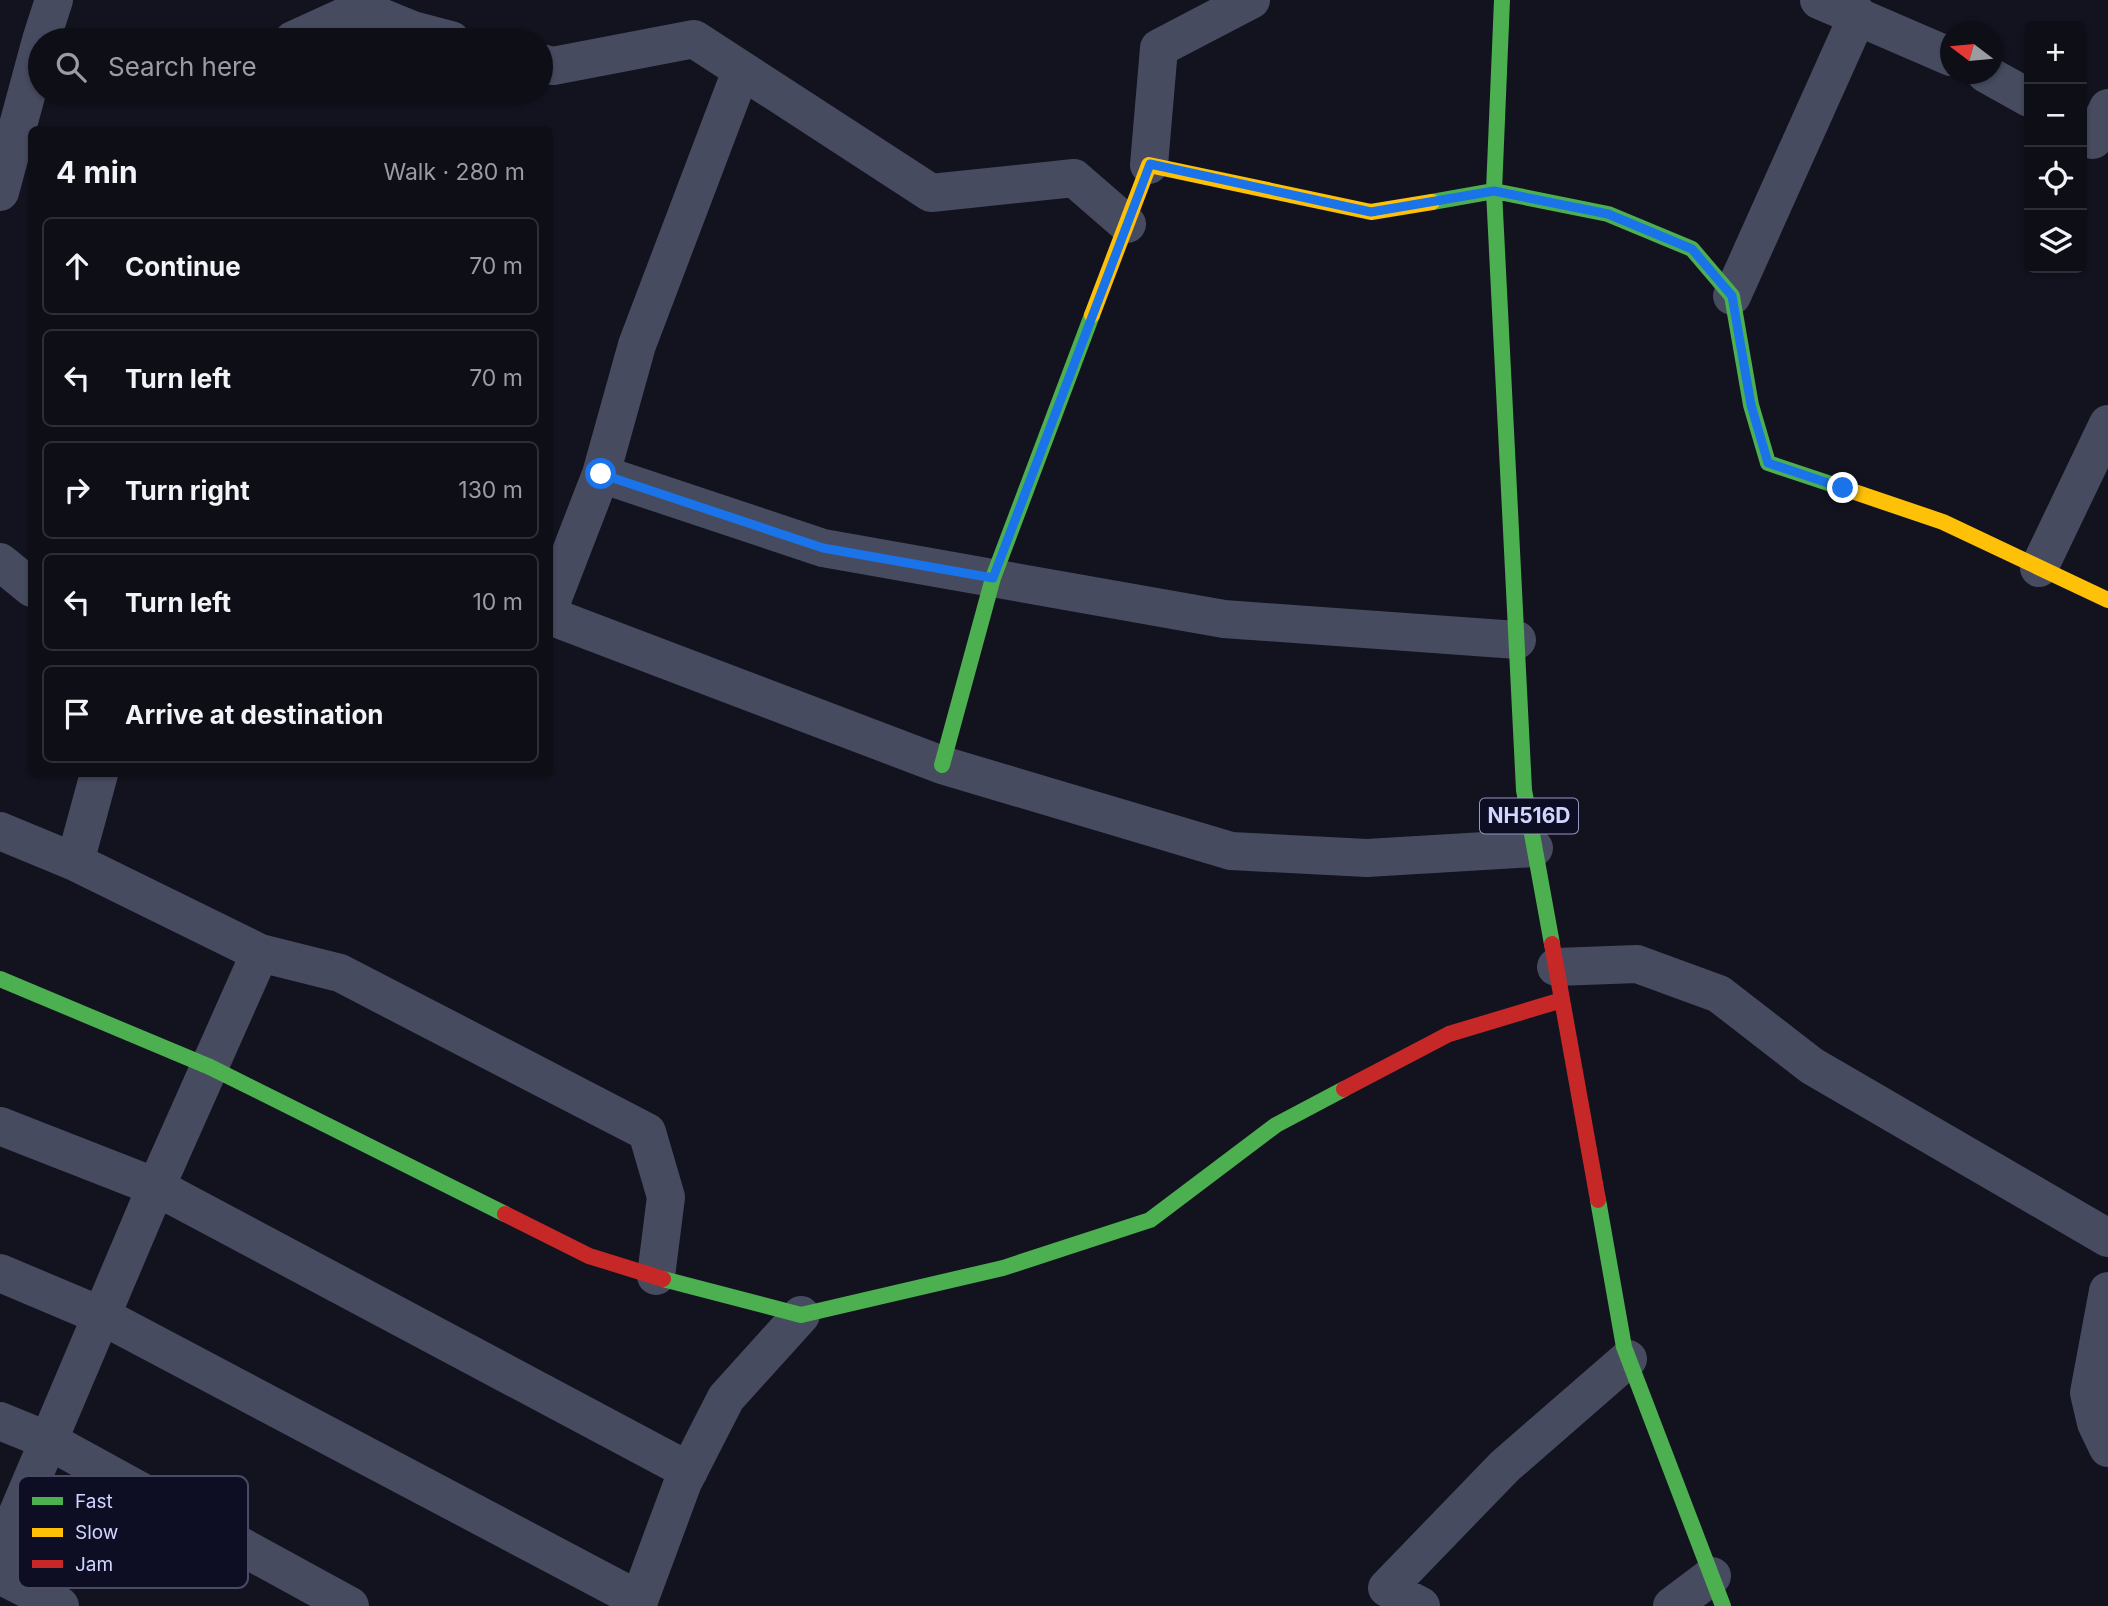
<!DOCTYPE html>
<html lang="en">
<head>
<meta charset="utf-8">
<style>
	body { margin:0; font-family:Inter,sans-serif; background:#1c1c24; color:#f1f3f6 }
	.controls { position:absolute; right:21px; top:21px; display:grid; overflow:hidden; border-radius:10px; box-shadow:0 2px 5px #0004 }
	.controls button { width:63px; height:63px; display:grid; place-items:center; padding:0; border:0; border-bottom:2px solid #2e2e36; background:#0e0e17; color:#f1f3f6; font:35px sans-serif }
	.compass { position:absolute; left:1940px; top:21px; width:63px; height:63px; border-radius:50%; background:#0e0e17; box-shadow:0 2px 5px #0004; rotate:286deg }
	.stop { position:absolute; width:21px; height:21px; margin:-16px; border:5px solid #1a73e8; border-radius:50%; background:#fff }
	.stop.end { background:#1a73e8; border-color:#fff; box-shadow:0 2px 7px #0008 }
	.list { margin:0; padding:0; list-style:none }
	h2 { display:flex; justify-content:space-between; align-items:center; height:91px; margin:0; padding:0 28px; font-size:30px }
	h2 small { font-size:23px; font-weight:400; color:#9b9ca1 }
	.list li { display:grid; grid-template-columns:46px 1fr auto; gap:21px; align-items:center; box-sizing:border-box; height:98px; margin:0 14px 14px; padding:0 14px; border:2px solid #2e2e36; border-radius:10px }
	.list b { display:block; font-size:26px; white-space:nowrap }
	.list em { font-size:23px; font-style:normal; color:#9b9ca1 }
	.icon { flex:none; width:38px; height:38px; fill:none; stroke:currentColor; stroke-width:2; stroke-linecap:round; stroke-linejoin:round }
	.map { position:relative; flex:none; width:2108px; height:1606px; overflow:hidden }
	.search { position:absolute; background:#0e0e17; box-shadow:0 2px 5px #0004; left:28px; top:28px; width:525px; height:77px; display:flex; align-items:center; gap:18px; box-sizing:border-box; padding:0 24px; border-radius:38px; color:#9b9ca1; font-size:26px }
	.panel { position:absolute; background:#0e0e17; box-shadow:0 2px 5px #0004; left:28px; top:126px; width:525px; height:651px; border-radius:10px }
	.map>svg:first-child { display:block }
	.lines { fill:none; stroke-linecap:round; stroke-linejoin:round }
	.street { stroke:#474b60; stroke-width:38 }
	.fast { stroke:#4caf50; stroke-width:16 }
	.slow { stroke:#ffc107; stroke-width:16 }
	.jam { stroke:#c62828; stroke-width:16 }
	.route { stroke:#1a73e8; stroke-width:9 }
	.labels { text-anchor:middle; stroke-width:7; stroke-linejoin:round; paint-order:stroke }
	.shield { fill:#0d0e24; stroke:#9699bd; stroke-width:2 }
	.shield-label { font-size:21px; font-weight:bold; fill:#d1d5ff }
	.key { fill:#0d0e24; stroke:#484a66; stroke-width:2 }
	.key-label { font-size:19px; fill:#d1d5ff }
</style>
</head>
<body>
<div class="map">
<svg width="2108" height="1606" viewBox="0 0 2108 1606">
	<rect width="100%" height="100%" fill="#12131f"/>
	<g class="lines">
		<!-- street -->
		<path class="street" d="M1819,0L1951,57
			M41,40L54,0
			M293,40L361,9L413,30L451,40
			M541,63L553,66L694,39L931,193L1074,178L1127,224
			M1986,74L2029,98
			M2093,140L2108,108
			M1149,165L1159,48L1251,0
			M0,192L40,44
			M1732,296L1858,15
			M601,474L823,548L1224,619L1517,640
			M0,562L32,588
			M2039,568L2108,424
			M550,606L601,474L637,345L741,71
			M550,616L942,765L1231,851L1367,858L1534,848
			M0,831L75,862L260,953L340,973L647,1132L666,1197L656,1276
			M75,862L99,774
			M1556,967L1637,964L1719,994L1812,1066L2108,1238
			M0,1126L156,1187L689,1471
			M0,1273L102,1316L639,1600
			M2108,1291L2089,1393L2096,1423L2108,1448
			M0,1421L49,1441L350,1606
			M0,1555L156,1187L260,953
			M0,1575L60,1606
			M637,1606L683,1482L726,1398L801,1315
			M1421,1606L1387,1588L1505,1466L1628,1359
			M1672,1606L1712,1576"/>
		<!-- fast -->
		<path class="fast" d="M1502,0L1494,191L1524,790L1552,944
			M1432,202L1494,191L1608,214L1692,249L1732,296L1751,405L1768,463L1837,486
			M942,765L993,578L1092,315
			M0,979L210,1067L505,1214
			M1598,1200L1624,1347L1723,1606
			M663,1279L801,1315L1003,1268L1150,1220L1276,1125L1344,1089"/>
		<!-- slow -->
		<path class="slow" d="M1092,315L1149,165L1371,212L1432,202
			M1837,486L1943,522L2108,600"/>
		<!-- jam -->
		<path class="jam" d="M1552,944L1598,1200
			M1344,1089L1449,1034L1562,1000
			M505,1214L589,1256L663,1279"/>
	</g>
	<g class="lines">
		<!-- route -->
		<path class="route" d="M601,474L823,548L993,578L1150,164L1371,212L1494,191L1608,214L1692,249L1732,296L1751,405L1768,463L1843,488"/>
	</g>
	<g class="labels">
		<!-- shield labels -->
		<rect class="shield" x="1480" y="798.5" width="98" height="35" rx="5"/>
		<g class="shield-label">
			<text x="1529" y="823">NH516D</text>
		</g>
	</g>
	<!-- legend -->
	<rect x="18" y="1476" width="230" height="112" rx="10" class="key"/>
	<rect x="32" y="1497" width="31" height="8" fill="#4caf50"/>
	<rect x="32" y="1528" width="31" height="9" fill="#ffc107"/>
	<rect x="32" y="1560" width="31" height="8" fill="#c62828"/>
	<g class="key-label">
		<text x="75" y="1508">Fast</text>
		<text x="75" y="1539">Slow</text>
		<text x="75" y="1571">Jam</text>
	</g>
</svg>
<div class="controls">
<button>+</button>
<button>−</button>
<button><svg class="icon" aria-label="locate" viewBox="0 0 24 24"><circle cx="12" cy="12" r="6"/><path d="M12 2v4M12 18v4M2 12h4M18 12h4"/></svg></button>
<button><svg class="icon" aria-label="layers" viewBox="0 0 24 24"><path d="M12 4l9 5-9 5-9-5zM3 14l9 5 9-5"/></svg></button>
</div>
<svg class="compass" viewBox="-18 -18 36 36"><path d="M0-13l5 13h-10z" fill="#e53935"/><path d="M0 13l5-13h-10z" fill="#9b9ca1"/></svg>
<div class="stop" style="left:601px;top:474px"></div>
<div class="stop end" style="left:1843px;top:488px"></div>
<div class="search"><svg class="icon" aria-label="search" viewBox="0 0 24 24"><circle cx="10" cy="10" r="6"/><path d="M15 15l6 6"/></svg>Search here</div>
<section class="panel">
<h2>4 min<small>Walk · 280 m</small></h2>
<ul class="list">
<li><svg class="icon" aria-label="ahead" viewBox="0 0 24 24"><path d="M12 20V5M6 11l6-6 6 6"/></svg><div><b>Continue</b></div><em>70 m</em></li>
<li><svg class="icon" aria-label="left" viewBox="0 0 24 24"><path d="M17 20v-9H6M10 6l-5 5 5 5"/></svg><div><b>Turn left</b></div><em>70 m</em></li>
<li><svg class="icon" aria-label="right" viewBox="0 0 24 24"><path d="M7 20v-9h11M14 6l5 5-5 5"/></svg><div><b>Turn right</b></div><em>130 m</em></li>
<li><svg class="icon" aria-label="left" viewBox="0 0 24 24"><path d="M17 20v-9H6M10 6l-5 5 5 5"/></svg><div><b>Turn left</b></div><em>10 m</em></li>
<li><svg class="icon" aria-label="arrive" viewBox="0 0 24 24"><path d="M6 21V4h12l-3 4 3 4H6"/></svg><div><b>Arrive at destination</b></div></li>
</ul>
</section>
</div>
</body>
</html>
